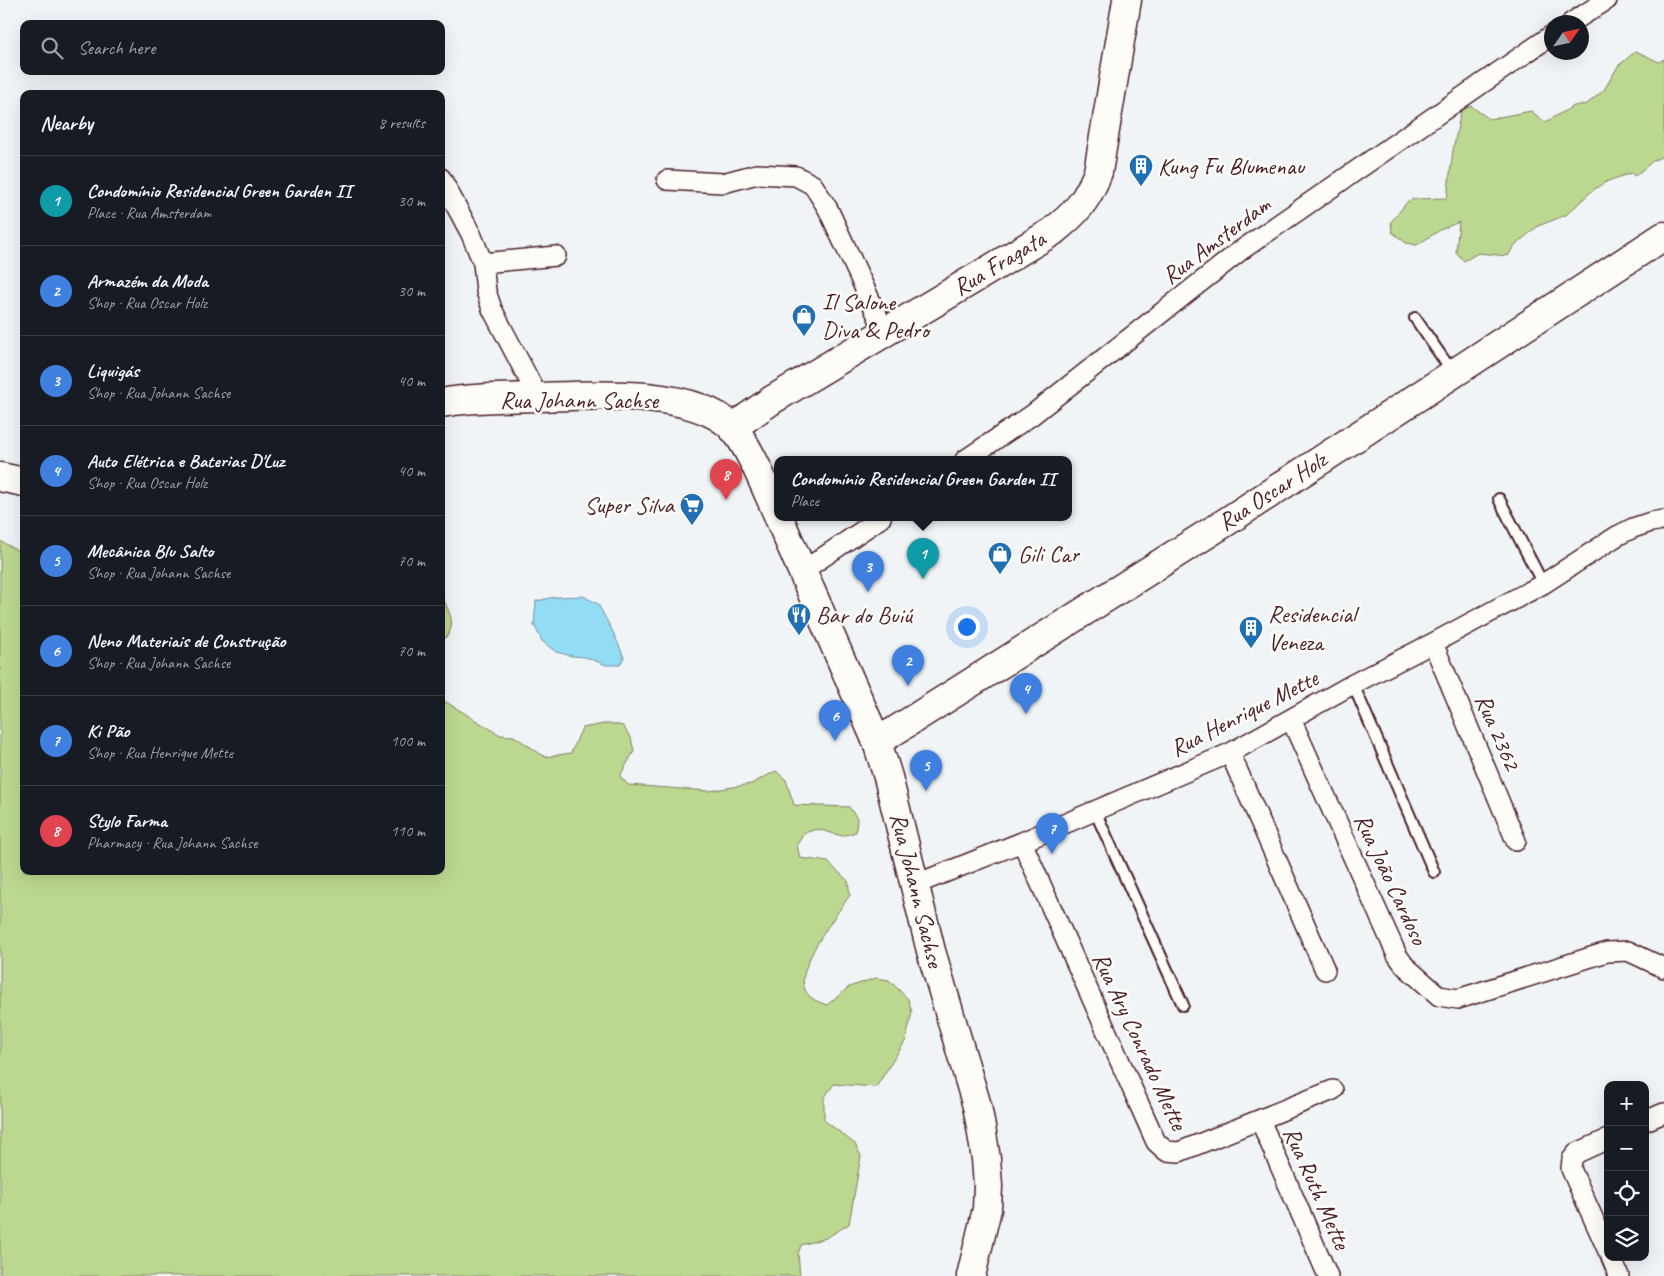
<!DOCTYPE html>
<html lang="en">
<head>
<meta charset="utf-8">
<style>
	body { margin:0; font-family:Caveat,sans-serif; background:#20242c; color:#f1f3f6 }
	.controls { position:absolute; right:15px; bottom:15px; display:grid; overflow:hidden; border-radius:10px; box-shadow:0 5px 20px #0002 }
	.controls button { width:45px; height:45px; display:grid; place-items:center; padding:0; border:0; border-bottom:1px solid #363941; background:#171b24; color:#f1f3f6; font:25px sans-serif }
	.compass { position:absolute; left:1544px; top:15px; width:45px; height:45px; border-radius:50%; background:#171b24; box-shadow:0 5px 20px #0002; rotate:56deg }
	.you { position:absolute; left:966px; top:626px; width:18px; height:18px; margin:-12px; border:4px solid #fff; border-radius:50%; background:#1a73e8; box-shadow:0 0 0 8px #1a73e833 }
	.badge { display:grid; place-items:center; width:32px; height:32px; border-radius:50%; background:#0b8043; color:#fff; font-size:16px; font-weight:700 }
	.pin { position:absolute; translate:-50% -41px; filter:drop-shadow(0 1px 2px #0008) }
	.pin::after { content:''; position:absolute; top:26px; width:18px; height:15px; background:inherit; clip-path:polygon(0 0,100% 0,50% 100%) }
	.popup { position:absolute; left:774px; top:456px; width:298px; height:65px; box-sizing:border-box; display:grid; place-content:center; border-radius:10px; background:#171b24; filter:drop-shadow(0 1px 4px #0005); font-size:16px; white-space:nowrap; color:#9ea1a6 }
	.popup b { font-size:19px; color:#f1f3f6 }
	.popup::after { content:''; position:absolute; left:50%; top:100%; margin-left:-10px; border:10px solid transparent; border-top-color:#171b24 }
	.list { margin:0; padding:0; list-style:none }
	h2 { display:flex; justify-content:space-between; align-items:center; height:65px; margin:0; padding:0 20px; font-size:21px }
	h2 small { font-size:16px; font-weight:400; color:#9ea1a6 }
	.list li { display:grid; grid-template-columns:32px 1fr auto; gap:15px; align-items:center; box-sizing:border-box; height:90px; padding:0 20px; border-top:1px solid #363941 }
	.list b { display:block; font-size:19px; white-space:nowrap }
	.list p { margin:0; font-size:16px; white-space:nowrap; color:#9ea1a6 }
	.list em { font-size:16px; font-style:normal; color:#9ea1a6 }
	.icon { flex:none; width:28px; height:28px; fill:none; stroke:currentColor; stroke-width:2; stroke-linecap:round; stroke-linejoin:round }
	.map { position:relative; flex:none; width:1664px; height:1276px; overflow:hidden }
	.search { position:absolute; background:#171b24; box-shadow:0 5px 20px #0002; left:20px; top:20px; width:425px; height:55px; display:flex; align-items:center; gap:12px; box-sizing:border-box; padding:0 18px; border-radius:10px; color:#9ea1a6; font-size:19px }
	.panel { position:absolute; background:#171b24; box-shadow:0 5px 20px #0002; left:20px; top:90px; width:425px; height:785px; border-radius:10px }
	.map>svg:first-child { display:block }
	.green { fill:#bbd890; stroke:#827c5e }
	.water { fill:#92dcf4; stroke:#7590a4 }
	.lines { fill:none; stroke-linecap:round; stroke-linejoin:round }
	.lane-casing { stroke:#4a1f2b; stroke-width:14 }
	.street-casing { stroke:#4a1f2b; stroke-width:22 }
	.secondary-casing { stroke:#4a1f2b; stroke-width:31 }
	.lane { stroke:#fdfcf7; stroke-width:10 }
	.street { stroke:#fdfcf7; stroke-width:19 }
	.secondary { stroke:#fdfcf7; stroke-width:28 }
	.labels { text-anchor:middle; stroke-width:5; stroke-linejoin:round; paint-order:stroke }
	.poi-label { font-size:24px; fill:#4a1f2b; stroke:#fdfcf7; text-anchor:start }
	.street-label { font-size:24px; fill:#4a1f2b; stroke:#fdfcf7 }
</style>
</head>
<body>
<div class="map">
<svg width="1664" height="1276" viewBox="0 0 1664 1276">
	<rect width="100%" height="100%" fill="#f0f4f7"/>
	<filter id="ink" filterUnits="userSpaceOnUse"><feTurbulence type="fractalNoise" baseFrequency=".02" numOctaves="2"/><feDisplacementMap in="SourceGraphic" scale="10" xChannelSelector="R" yChannelSelector="G"/><feConvolveMatrix kernelMatrix="1 2 1 2 8 2 1 2 1" color-interpolation-filters="sRGB"/></filter>
	<g filter="url(#ink)">
		<!-- green -->
		<path class="green" d="M1636,51L1659,62L1664,59V156L1654,160L1635,176L1631,173L1608,181L1593,190L1566,215L1538,226L1514,246L1508,256L1478,253L1464,261L1456,252L1459,222L1440,230L1417,245L1406,243L1392,232L1391,222L1408,201L1415,199L1447,198L1453,150L1461,111L1471,106L1489,119L1531,111L1545,122L1574,106L1587,104L1604,90L1618,66Z
			M0,541L24,554V871H441V699L500,735L514,736L545,757L571,753L582,728L609,723L623,726L631,738L634,751L620,776L628,785L709,791L751,784L776,771L786,780L794,805L849,807L857,818L856,832L842,836L817,829L804,833L797,845L800,858L828,862L848,881L850,895C838,913 794,968 805,990C809,999 819,1002 827,1005L849,987L876,978L889,980L908,999L912,1012L906,1040L876,1087L834,1084L824,1098V1120L855,1144L861,1156L849,1224L826,1238L801,1245L798,1254L800,1276H0Z
			M441,594C449,613 460,626 441,642Z"/>
		<!-- water -->
		<path class="water" d="M583,596L598,604L614,634L624,657L620,665H606L585,657L572,656L556,652L542,641L534,625L536,601L555,597Z"/>
		<g class="lines">
			<defs>
				<path id="lane" d="M1415,318L1453,373
					M1499,499L1543,584
					M1353,684L1434,872
					M1095,811L1183,1005"/>
				<path id="street" d="M1572,22L1607,0
					M441,178L471,234L483,263L486,291L492,309L538,397
					M667,180L723,183L757,174L796,176L813,185L828,209L885,332
					M483,263L556,256
					M965,460L1032,415L1240,251L1552,35
					M804,570L881,518
					M1433,643L1516,841
					M1291,719L1397,955L1405,966L1439,996L1458,999L1607,952L1628,951L1664,968
					M1230,753L1325,970
					M1022,842L1156,1142L1166,1151L1179,1152L1333,1090
					M914,885L1022,842L1230,753L1353,684L1433,643L1543,584L1617,536L1633,528L1651,522L1664,520
					M1260,1120L1328,1276
					M1645,1121L1664,1113
					M1608,1139L1577,1153L1572,1159L1571,1169L1608,1251
					M1611,1257L1619,1276"/>
				<path id="secondary" d="M441,403C473,397 508,398 540,397C593,395 692,388 732,427C749,445 767,491 778,515
					M732,428L772,400L1052,232C1076,213 1087,201 1098,172L1127,0
					M0,477L24,482
					M779,518L877,742L888,777L931,951L977,1106L981,1127L986,1159L988,1186L987,1209L971,1276
					M877,742L1226,522L1664,236"/>
			</defs>
			<!-- lane casing -->
			<use href="#lane" class="lane-casing"/>
			<!-- street casing -->
			<use href="#street" class="street-casing"/>
			<!-- secondary casing -->
			<use href="#secondary" class="secondary-casing"/>
			<!-- lane -->
			<use href="#lane" class="lane"/>
			<!-- street -->
			<use href="#street" class="street"/>
			<!-- secondary -->
			<use href="#secondary" class="secondary"/>
		</g>
	</g>
	<!-- icons -->
	<defs>
		<symbol id="building-pin" viewBox="-11 -11 22 30"><path d="M0 17L-7.5 6A9.5 9.5 0 1 1 7.5 6Z" fill="#1f6fb2" stroke="#fdfcf7"/><path d="M-4-6H4V6H1V3H-1V6H-4ZM-2.5-4.3h1.7v1.8h-1.7ZM.8-4.3h1.7v1.8H.8ZM-2.5-1h1.7V.8h-1.7ZM.8-1h1.7V.8H.8Z" fill="#fff"/></symbol>
		<symbol id="shop-pin" viewBox="-11 -11 22 30"><path d="M0 17L-7.5 6A9.5 9.5 0 1 1 7.5 6Z" fill="#1f6fb2" stroke="#fdfcf7"/><path d="M-5-2.5h2.3a2.7 3.5 0 0 1 5.4 0H5L5.5 6h-11ZM-1.5-2.5h3a1.5 2.3 0 0 0-3 0Z" fill="#fff"/></symbol>
		<symbol id="supermarket-pin" viewBox="-11 -11 22 30"><path d="M0 17L-7.5 6A9.5 9.5 0 1 1 7.5 6Z" fill="#1f6fb2" stroke="#fdfcf7"/><path d="M-6-5.5h2.5l.6 2H6L4.5 2H-2.5L-4.4-4H-6ZM-1.5 3.2a1.3 1.3 0 1 0 .1 0ZM3 3.2a1.3 1.3 0 1 0 .1 0Z" fill="#fff"/></symbol>
		<symbol id="restaurant-pin" viewBox="-11 -11 22 30"><path d="M0 17L-7.5 6A9.5 9.5 0 1 1 7.5 6Z" fill="#1f6fb2" stroke="#fdfcf7"/><path d="M-5-6h1v4h1v-4h1v4h1v-4h1v5L-1.5 .5V6h-2V.5L-5-1ZM5-6V6H3V1.5H1.5Q1.5-4 5-6Z" fill="#fff"/></symbol>
	</defs>
	<g fill-rule="evenodd">
		<use href="#building-pin" x="1127" y="152" width="28" height="38"/>
		<use href="#shop-pin" x="790" y="302" width="28" height="38"/>
		<use href="#supermarket-pin" x="678" y="491" width="28" height="38"/>
		<use href="#shop-pin" x="986" y="540" width="28" height="38"/>
		<use href="#restaurant-pin" x="785" y="601" width="28" height="38"/>
		<use href="#building-pin" x="1237" y="614" width="28" height="38"/>
	</g>
	<g class="labels">
		<!-- poi labels -->
		<g class="poi-label">
			<text x="1158" y="174">Kung Fu Blumenau</text>
			<text x="822" y="310">Il Salone<tspan x="822" dy="28">Diva &amp; Pedro</tspan></text>
			<text x="674" y="513" text-anchor="end">Super Silva</text>
			<text x="1018" y="562">Gili Car</text>
			<text x="1268" y="622">Residencial<tspan x="1268" dy="28">Veneza</tspan></text>
			<text x="816" y="623">Bar do Buiú</text>
		</g>
		<!-- street labels -->
		<g class="street-label">
			<text transform="translate(1216 240) rotate(-37)" y="8">Rua Amsterdam</text>
			<text transform="translate(999 263) rotate(-31)" y="8">Rua Fragata</text>
			<text x="579" y="408">Rua Johann Sachse</text>
			<text transform="translate(1272 491) rotate(-33)" y="8">Rua Oscar Holz</text>
			<text transform="translate(1244 713) rotate(-27)" y="8">Rua Henrique Mette</text>
			<text transform="translate(1498 732) rotate(67)" y="8">Rua 2362</text>
			<text transform="translate(1391 879) rotate(65)" y="8">Rua João Cardoso</text>
			<text transform="translate(917 890) rotate(76)" y="8">Rua Johann Sachse</text>
			<text transform="translate(1140 1041) rotate(65)" y="8">Rua Ary Conrado Mette</text>
			<text transform="translate(1317 1188) rotate(66)" y="8">Rua Ruth Mette</text>
		</g>
	</g>
</svg>
<div class="controls">
<button>+</button>
<button>−</button>
<button><svg class="icon" aria-label="locate" viewBox="0 0 24 24"><circle cx="12" cy="12" r="6"/><path d="M12 2v4M12 18v4M2 12h4M18 12h4"/></svg></button>
<button><svg class="icon" aria-label="layers" viewBox="0 0 24 24"><path d="M12 4l9 5-9 5-9-5zM3 14l9 5 9-5"/></svg></button>
</div>
<svg class="compass" viewBox="-18 -18 36 36"><path d="M0-13l5 13h-10z" fill="#e53935"/><path d="M0 13l5-13h-10z" fill="#9ea1a6"/></svg>
<div class="you"></div>
<div class="pin badge" style="left:923px;top:579px;background:#0f9aa8">1</div>
<div class="popup"><b>Condomínio Residencial Green Garden II</b>Place</div>
<div class="pin badge" style="left:908px;top:686px;background:#3f7fe0">2</div>
<div class="pin badge" style="left:868px;top:592px;background:#3f7fe0">3</div>
<div class="pin badge" style="left:1026px;top:714px;background:#3f7fe0">4</div>
<div class="pin badge" style="left:926px;top:791px;background:#3f7fe0">5</div>
<div class="pin badge" style="left:835px;top:741px;background:#3f7fe0">6</div>
<div class="pin badge" style="left:1052px;top:854px;background:#3f7fe0">7</div>
<div class="pin badge" style="left:726px;top:500px;background:#e0444e">8</div>
<div class="search"><svg class="icon" aria-label="search" viewBox="0 0 24 24"><circle cx="10" cy="10" r="6"/><path d="M15 15l6 6"/></svg>Search here</div>
<section class="panel">
<h2>Nearby<small>8 results</small></h2>
<ul class="list">
<li><span class="badge" style="background:#0f9aa8">1</span><div><b>Condomínio Residencial Green Garden II</b><p>Place · Rua Amsterdam</p></div><em>30 m</em></li>
<li><span class="badge" style="background:#3f7fe0">2</span><div><b>Armazém da Moda</b><p>Shop · Rua Oscar Holz</p></div><em>30 m</em></li>
<li><span class="badge" style="background:#3f7fe0">3</span><div><b>Liquigás</b><p>Shop · Rua Johann Sachse</p></div><em>40 m</em></li>
<li><span class="badge" style="background:#3f7fe0">4</span><div><b>Auto Elétrica e Baterias D'Luz</b><p>Shop · Rua Oscar Holz</p></div><em>40 m</em></li>
<li><span class="badge" style="background:#3f7fe0">5</span><div><b>Mecânica Blu Salto</b><p>Shop · Rua Johann Sachse</p></div><em>70 m</em></li>
<li><span class="badge" style="background:#3f7fe0">6</span><div><b>Neno Materiais de Construção</b><p>Shop · Rua Johann Sachse</p></div><em>70 m</em></li>
<li><span class="badge" style="background:#3f7fe0">7</span><div><b>Ki Pão</b><p>Shop · Rua Henrique Mette</p></div><em>100 m</em></li>
<li><span class="badge" style="background:#e0444e">8</span><div><b>Stylo Farma</b><p>Pharmacy · Rua Johann Sachse</p></div><em>110 m</em></li>
</ul>
</section>
</div>
</body>
</html>
